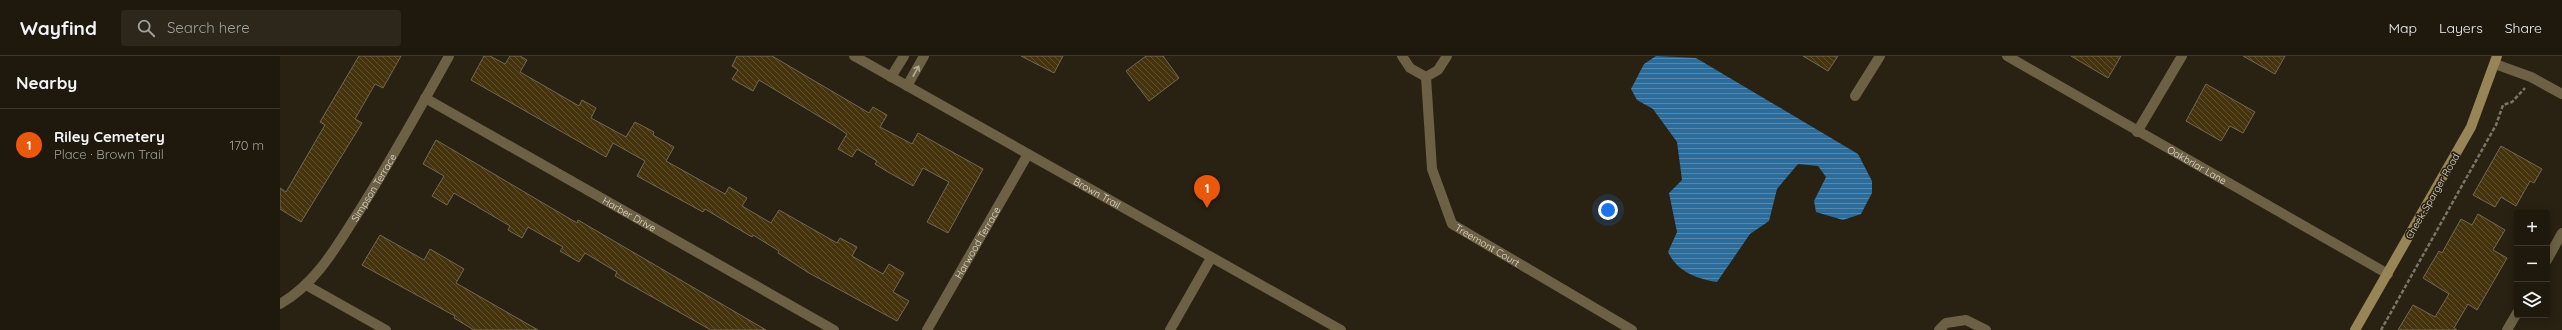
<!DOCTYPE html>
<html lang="en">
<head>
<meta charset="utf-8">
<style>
	body { margin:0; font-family:Quicksand,sans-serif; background:#2c261b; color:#f1f3f6 }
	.controls { position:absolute; right:12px; bottom:12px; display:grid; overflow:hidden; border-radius:4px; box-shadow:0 2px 10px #0003 }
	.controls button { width:36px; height:36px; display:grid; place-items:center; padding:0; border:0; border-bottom:1px solid #3c382e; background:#1f190d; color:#f1f3f6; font:20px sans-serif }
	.you { position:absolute; left:1328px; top:154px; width:14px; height:14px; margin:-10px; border:3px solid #fff; border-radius:50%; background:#1a73e8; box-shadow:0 0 0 6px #1a73e833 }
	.badge { display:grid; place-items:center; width:26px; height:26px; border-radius:50%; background:#ea580c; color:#fff; font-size:13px; font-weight:700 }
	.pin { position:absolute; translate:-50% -33px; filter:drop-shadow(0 1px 2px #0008) }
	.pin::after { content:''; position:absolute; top:21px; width:14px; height:12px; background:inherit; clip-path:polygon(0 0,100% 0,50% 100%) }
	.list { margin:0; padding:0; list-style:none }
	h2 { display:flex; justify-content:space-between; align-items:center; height:52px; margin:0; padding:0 16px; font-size:17px }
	h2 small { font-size:13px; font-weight:400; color:#a1a09d }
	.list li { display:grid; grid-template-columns:26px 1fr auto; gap:12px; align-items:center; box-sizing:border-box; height:72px; padding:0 16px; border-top:1px solid #3c382e }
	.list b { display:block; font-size:15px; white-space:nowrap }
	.list p { margin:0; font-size:13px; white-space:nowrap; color:#a1a09d }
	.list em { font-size:13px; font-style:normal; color:#a1a09d }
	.icon { flex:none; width:22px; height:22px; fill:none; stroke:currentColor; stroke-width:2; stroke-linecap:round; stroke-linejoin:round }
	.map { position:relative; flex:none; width:2282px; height:274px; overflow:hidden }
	header { display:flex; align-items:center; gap:24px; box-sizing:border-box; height:56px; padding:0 20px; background:#1f190d; border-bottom:1px solid #3c382e }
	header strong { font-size:19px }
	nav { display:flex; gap:22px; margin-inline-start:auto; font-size:14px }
	.search { width:280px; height:36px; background:#2c261b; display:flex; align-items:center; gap:10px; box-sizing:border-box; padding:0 14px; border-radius:4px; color:#a1a09d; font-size:15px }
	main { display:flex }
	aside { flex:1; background:#1f190d }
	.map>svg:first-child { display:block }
	.water { fill:url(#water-rules) }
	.building { fill:url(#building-back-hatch); stroke:#726856 }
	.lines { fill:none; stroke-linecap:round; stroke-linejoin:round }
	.path { stroke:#7b7467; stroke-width:2.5; stroke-dasharray:4 2; stroke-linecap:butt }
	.minor { stroke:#6d6145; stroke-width:10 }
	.tertiary { stroke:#6d6145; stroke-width:10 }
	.secondary { stroke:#978457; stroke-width:10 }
	.oneway { stroke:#b2aa99 }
	.labels { text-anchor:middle; stroke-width:3.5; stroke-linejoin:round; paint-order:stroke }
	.street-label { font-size:10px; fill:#e0dbd1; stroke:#292111 }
</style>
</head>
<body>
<header>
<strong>Wayfind</strong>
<div class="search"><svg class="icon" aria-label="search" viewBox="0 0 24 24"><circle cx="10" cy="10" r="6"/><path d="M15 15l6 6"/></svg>Search here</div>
<nav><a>Map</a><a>Layers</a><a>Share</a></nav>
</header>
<main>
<aside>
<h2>Nearby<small></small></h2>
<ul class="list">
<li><span class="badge">1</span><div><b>Riley Cemetery</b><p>Place · Brown Trail</p></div><em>170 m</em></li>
</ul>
</aside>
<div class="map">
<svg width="2282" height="274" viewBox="0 0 2282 274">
	<defs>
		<pattern id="water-rules" width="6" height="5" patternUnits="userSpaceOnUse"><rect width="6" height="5" fill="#2b6c9a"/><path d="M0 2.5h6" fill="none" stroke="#5487ab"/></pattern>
		<pattern id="building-back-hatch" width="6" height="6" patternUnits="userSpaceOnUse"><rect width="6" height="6" fill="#44330c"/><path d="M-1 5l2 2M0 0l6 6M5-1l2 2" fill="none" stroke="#5f502e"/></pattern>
	</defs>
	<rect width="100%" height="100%" fill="#292111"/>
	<!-- water -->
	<path class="water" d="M1376,0L1416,2L1578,98L1592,125V137L1581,158L1563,164L1536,156L1534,145L1546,121L1538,110L1518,108L1497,133L1489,165L1470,178L1437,226C1416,223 1397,215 1388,196L1397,176L1389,137L1402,124L1397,86L1373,53L1357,44L1351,33L1364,8Z"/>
	<!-- building -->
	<path class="building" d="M79,0H121L103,32L95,28L75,63L82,67L21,166L0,153V132L6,136L45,69L40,66Z
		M204,0H210L225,8L230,0H240L247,4L240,16L299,50L302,44L316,52L311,62L346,81L355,66L374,76L373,79L394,91L386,105L445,138L449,131L467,142L462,150L491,167L499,154L557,187L560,182L577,191L572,200L603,218L609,208L624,217L613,236L629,245L617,265L529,217L498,197L499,195L473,179L472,181L425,153L423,156L357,120L365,105L333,87L326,101L191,24Z
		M457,0H492L589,57L593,51L607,59L600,71L632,88L638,77L703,113L668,177L647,166L669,126L643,112L633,130L608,116L595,108L597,105L577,93L572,101L558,93L567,78L555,70L479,24L473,35L452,23L458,14L452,10Z
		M741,0H783L774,17Z
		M866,0H883L899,22L869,45L846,15Z
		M1523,0H1558L1548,15Z
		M1791,0H1841L1828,22Z
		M1963,0H2005L1995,18Z
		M1926,28L1975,56L1963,77L1950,70L1941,85L1906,65Z
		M156,84L297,167L298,164L486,274H431L335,220L337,216L305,197L299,206L280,195L283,191L248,171L242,182L228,174L230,170L174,137L167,149L152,140L164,120L143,108Z
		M2221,90L2262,113L2254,127L2250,125L2236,150L2221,141L2215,151L2193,139Z
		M2198,158L2225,174L2213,194L2227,202L2197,254L2188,248L2174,272L2177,274H2118L2133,249L2155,261L2169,238L2143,222L2159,195L2162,197L2181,163L2192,169Z
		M100,179L144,204L150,193L184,213L176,227L258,274H194L174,262L175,260L82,209Z"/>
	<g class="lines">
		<!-- path -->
		<path class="path" d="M2101,274L2216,69L2223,49L2232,46L2245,32"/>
		<!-- minor -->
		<g class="minor">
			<path d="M1122,0L1130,12L1146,21L1158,14L1167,0"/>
			<path id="s1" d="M1727,0L2108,218"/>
			<path d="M2215,8L2251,21L2282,38"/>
			<path d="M611,21L624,0"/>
			<path id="s2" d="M1146,21L1152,113L1172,168L1352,274"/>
			<path d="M627,30L644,0"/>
			<path d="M1575,40L1600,0"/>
			<path id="s3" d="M145,42L554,274"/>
			<path d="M1857,76L1902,0"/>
			<path d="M2267,204L2282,177"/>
			<path d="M26,229L106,274"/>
			<path id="s4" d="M647,274L748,98"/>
			<path d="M890,274L931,202"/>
			<path d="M1659,274L1666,267L1686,264L1706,274"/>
			<path d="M2227,274L2237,257"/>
		</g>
		<!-- tertiary -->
		<g class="tertiary">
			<path id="s5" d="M574,0L1061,274"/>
			<path id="s6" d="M0,248C35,228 55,193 76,160C109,108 139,54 169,0"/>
		</g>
		<!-- secondary -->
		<path class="secondary" d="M2075,274L2191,71L2217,0"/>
	</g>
	<!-- one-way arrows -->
	<defs><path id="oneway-shaft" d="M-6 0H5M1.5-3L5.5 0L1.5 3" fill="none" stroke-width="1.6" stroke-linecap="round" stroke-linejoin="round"/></defs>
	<use class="oneway" href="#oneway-shaft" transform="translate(636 15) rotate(-61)"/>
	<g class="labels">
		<!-- street labels -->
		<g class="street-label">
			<text dy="4" stroke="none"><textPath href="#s1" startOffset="219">Oakbriar Lane</textPath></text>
			<text dy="4" stroke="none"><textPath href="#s6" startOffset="151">Simpson Terrace</textPath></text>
			<text dy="4" stroke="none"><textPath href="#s5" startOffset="279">Brown Trail</textPath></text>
			<text transform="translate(2152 140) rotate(-60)" y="4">Cheek-Sparger Road</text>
			<text dy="4" stroke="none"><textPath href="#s3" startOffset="235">Harber Drive</textPath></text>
			<text dy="4" stroke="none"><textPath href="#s4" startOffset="101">Harwood Terrace</textPath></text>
			<text dy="4" stroke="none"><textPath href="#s2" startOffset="192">Treemont Court</textPath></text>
		</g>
	</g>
</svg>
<div class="controls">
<button>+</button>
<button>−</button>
<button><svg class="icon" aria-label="layers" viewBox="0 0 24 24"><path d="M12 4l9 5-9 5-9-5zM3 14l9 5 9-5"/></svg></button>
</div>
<div class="you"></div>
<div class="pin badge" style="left:927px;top:152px">1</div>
</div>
</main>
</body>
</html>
